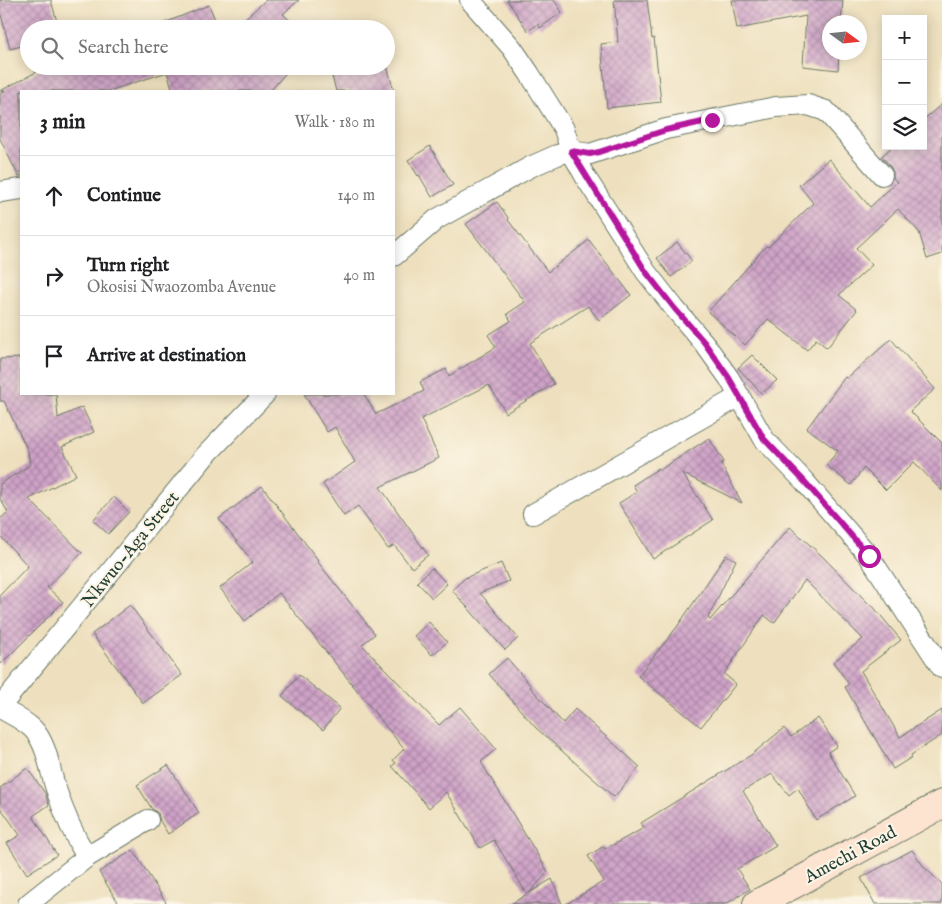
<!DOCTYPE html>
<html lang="en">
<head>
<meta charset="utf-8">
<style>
	body { margin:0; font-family:"IM FELL English",serif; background:#f2f2f2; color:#202124 }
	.controls { position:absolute; right:15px; top:15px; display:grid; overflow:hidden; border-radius:0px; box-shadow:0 2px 12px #0003 }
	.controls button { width:45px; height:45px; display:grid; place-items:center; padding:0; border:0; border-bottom:1px solid #e0e0e0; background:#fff; color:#202124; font:25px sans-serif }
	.compass { position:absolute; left:822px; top:15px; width:45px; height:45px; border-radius:50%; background:#fff; box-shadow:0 2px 12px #0003; rotate:105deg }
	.stop { position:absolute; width:15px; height:15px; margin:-11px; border:4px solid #b5179e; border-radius:50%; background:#fff }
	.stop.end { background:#b5179e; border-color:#fff; box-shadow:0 1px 5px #0008 }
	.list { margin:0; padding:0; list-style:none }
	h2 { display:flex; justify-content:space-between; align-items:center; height:65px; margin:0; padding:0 20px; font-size:21px }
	h2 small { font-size:16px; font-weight:400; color:#757577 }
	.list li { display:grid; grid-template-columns:32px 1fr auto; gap:15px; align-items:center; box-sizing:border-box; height:80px; padding:0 20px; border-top:1px solid #e0e0e0 }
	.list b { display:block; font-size:19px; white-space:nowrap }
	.list p { margin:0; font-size:16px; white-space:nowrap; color:#757577 }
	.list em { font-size:16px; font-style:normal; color:#757577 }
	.icon { flex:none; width:28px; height:28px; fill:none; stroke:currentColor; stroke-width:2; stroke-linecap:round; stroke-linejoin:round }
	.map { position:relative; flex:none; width:942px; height:904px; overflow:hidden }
	.search { position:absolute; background:#fff; box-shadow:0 2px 12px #0003; left:20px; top:20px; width:375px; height:55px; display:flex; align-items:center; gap:12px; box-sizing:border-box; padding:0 18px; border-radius:28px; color:#757577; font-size:19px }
	.panel { position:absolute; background:#fff; box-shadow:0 2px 12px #0003; left:20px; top:90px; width:375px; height:305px; border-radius:0px }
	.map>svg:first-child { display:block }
	.building { fill:url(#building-cross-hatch) }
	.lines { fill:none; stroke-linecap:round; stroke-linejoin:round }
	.minor-casing { stroke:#677664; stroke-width:22 }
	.secondary-casing { stroke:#677664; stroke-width:30 }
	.minor { stroke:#fff; stroke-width:20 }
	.secondary { stroke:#fde4d1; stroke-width:28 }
	.route { stroke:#b5179e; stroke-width:6 }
	.labels { text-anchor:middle; stroke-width:4; stroke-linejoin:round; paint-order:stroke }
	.street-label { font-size:18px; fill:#1f3d34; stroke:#fcf5e5 }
</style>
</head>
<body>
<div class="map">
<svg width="942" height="904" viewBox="0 0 942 904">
	<defs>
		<pattern id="building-cross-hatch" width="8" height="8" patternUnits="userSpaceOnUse" patternTransform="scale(1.25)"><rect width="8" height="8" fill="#cfa2c8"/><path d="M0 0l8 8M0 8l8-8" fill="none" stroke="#a785a3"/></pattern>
	</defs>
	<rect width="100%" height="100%" fill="#fcf5e5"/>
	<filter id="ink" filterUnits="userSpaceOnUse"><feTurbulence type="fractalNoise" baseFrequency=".02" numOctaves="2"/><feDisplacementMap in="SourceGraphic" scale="10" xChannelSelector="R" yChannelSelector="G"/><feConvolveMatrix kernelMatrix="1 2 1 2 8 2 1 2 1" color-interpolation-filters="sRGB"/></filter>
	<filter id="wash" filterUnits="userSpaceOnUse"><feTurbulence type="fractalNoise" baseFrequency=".0096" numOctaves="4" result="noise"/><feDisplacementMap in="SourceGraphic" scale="20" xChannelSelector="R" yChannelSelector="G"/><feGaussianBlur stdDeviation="1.12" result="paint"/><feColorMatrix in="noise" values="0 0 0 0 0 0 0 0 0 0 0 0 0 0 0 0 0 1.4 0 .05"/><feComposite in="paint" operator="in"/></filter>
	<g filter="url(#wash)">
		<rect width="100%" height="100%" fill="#eee0be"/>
		<g id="blocks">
			<!-- building -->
			<path class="building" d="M0,0H51L59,29H29V44L10,49L0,11Z
				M266,0H299L283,14L299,29H233Z
				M507,0H554L562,12L540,28L538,24L528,31Z
				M614,0H647L652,39L654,38L661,102L607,108L601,44L618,42Z
				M732,0H843L841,22H830V52H839L838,70L803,66L806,16L737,29Z
				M209,5L219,29H152V28Z
				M48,66H292L270,91H173L167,72L109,91H21V177H19L0,139V94L5,91H0Z
				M340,66H387L394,91H336L330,69Z
				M942,104V254L927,259L919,232L898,209L856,248L872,265L839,295L857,310L827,348L816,339L807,350L768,319L745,345L708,312L766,246L768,247L813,203L799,185L829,159L870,207L897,182L893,178V172L891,168L882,156L893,146H923V120Z
				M430,146L453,185L432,197L419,175L418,176L408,160Z
				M497,202L509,219L508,220L548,272L589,240L631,295L599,320L588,306L530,343L554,384L506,413L489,385L421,419L439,458L380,487L428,555L412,568L394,545L388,549L358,506L344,516L323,484L355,462L335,427L327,432L304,394H364L376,414L424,391L420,382L446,369L449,376L496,347L488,335L511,321L507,314L525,302L466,224Z
				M677,242L692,261L671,277L657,258Z
				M891,339L935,389L910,411L942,443V491L914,462L886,490L864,468L851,485L826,465L838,451L807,428L845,377L847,378Z
				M752,355L777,380L762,394L738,368Z
				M21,358V394H56L58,418L82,407L94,432L62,447L76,475L29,499L82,553L47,587L63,602L0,665V595L28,566L0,536V519L8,512L0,499V484L30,465L28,451L4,401H0V359Z
				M709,438L724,462L721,464L742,503L682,473L713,520L653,559L619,503L637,492L633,485L659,468L660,470Z
				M262,486L318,560L317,561L375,634L362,645L439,725L460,707L496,749L481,762L548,872L529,893L552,879L562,904H511L527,894L494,840L480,848L446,792L429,808L392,766L396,763L393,760L404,749L279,593L245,621L220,588L253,562L219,519Z
				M114,497L129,512L108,534L93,520Z
				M790,527L821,555L871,606L872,605L901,640L861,671L900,737L942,710V735L911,755L912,757L893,769L845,687L849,684L833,662L863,639L805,580L774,623L764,615L724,674L736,684L701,727L638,676L677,627L726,555L736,560L708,618L710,620Z
				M501,563L509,581L480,593L518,638L505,650L452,590L465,578Z
				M432,568L447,584L432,598L417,582Z
				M130,605L182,675L143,703L92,634Z
				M429,622L447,642L432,655L414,636Z
				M507,658L531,686L530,687L563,723L575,709L640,767L614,797L536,728L489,674Z
				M299,675L340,708L323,730L282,696Z
				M818,718L837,746L828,752L855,796L816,820L798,788L789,795L772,774L743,791L776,846L737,869L750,889L726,904H566L604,881L588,856L604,846L605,849L644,828L641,823L751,755L784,728L791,737Z
				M168,765L199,813L168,834L160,821L158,813L152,809L137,785Z
				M27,768L45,793L49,805L33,816L57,855L27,874L7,843L20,835L0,807V788Z
				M133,850L167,904H119L99,872Z
				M912,850L925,868L942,884V904H875L861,878Z"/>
		</g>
	</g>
	<g filter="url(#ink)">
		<use href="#blocks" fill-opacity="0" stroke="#677664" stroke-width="1"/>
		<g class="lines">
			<defs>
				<path id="minor" d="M470,0L512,48L529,73L564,129L571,151L586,178L646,272L675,309L704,343L729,378L764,439L804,481L869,556L942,668
					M0,192L21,189
					M394,256L437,219L530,167L557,155L571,151L590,154L666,129L776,107L808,105L826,111L882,175
					M533,514L740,396
					M0,707L205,456L265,394
					M0,708C11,714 24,720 33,729C47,744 49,767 55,786C63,811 73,835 87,857
					M28,904L87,857L148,820"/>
				<path id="secondary" d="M757,904L942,804"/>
			</defs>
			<!-- minor casing -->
			<use href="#minor" class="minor-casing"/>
			<!-- secondary casing -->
			<use href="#secondary" class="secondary-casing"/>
			<!-- minor -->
			<use href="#minor" class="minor"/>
			<!-- secondary -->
			<use href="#secondary" class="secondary"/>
		</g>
	</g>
	<g class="lines" filter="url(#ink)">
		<!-- route -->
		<path class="route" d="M712,120L666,130L599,152L590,154L571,151L646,272L675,309L704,342L729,378L764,439L804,481L869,556"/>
	</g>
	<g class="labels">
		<!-- street labels -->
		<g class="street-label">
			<text transform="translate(130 549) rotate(-51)" y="6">Nkwuo-Aga Street</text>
			<text transform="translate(850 854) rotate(-28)" y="6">Amechi Road</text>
		</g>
	</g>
</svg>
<div class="controls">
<button>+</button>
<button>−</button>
<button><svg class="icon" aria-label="layers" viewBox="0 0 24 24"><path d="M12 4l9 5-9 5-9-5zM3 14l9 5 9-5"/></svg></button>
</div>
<svg class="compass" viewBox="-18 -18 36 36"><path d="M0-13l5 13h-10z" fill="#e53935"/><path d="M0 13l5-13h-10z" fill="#757577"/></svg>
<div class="stop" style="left:869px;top:556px"></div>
<div class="stop end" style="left:712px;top:120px"></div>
<div class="search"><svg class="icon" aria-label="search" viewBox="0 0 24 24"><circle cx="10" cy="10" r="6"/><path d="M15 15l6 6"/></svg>Search here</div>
<section class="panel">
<h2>3 min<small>Walk · 180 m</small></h2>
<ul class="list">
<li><svg class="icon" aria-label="ahead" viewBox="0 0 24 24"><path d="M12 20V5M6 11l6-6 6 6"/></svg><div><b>Continue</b></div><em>140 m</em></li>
<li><svg class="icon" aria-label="right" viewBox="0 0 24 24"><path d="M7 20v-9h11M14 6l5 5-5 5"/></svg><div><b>Turn right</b><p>Okosisi Nwaozomba Avenue</p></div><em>40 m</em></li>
<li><svg class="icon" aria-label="arrive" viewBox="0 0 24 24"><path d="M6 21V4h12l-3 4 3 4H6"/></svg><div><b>Arrive at destination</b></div></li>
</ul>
</section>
</div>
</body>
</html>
